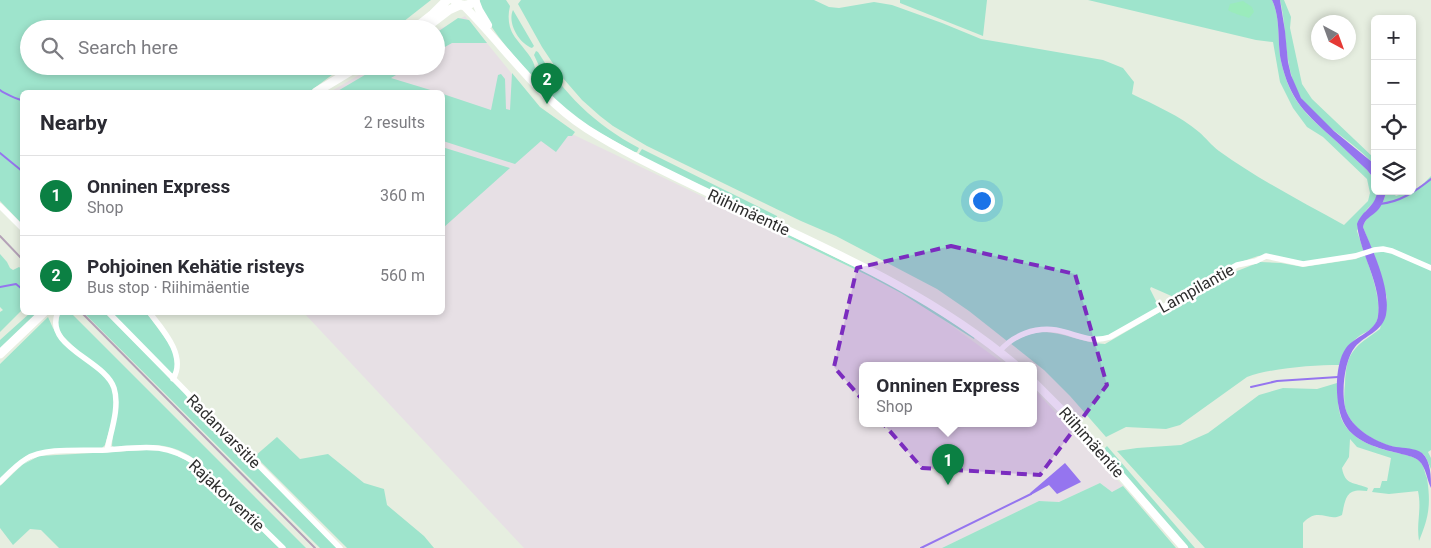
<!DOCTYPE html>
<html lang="en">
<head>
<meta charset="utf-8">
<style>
	body { margin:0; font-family:Roboto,sans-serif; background:#f2f2f3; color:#2b2b33 }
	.controls { position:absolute; right:15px; top:15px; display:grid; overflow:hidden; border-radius:8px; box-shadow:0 2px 8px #0003 }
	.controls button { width:45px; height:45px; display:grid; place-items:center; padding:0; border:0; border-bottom:1px solid #e1e1e2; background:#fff; color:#2b2b33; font:25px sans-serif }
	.compass { position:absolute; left:1311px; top:15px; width:45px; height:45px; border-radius:50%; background:#fff; box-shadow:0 2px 8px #0003; rotate:139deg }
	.you { position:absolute; left:981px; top:200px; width:18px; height:18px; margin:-12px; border:4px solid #fff; border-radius:50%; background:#1a73e8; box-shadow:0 0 0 8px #1a73e833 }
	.badge { display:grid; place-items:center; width:32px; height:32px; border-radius:50%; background:#0b8043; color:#fff; font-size:16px; font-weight:700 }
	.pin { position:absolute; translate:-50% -41px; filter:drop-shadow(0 1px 2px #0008) }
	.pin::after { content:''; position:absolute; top:26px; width:18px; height:15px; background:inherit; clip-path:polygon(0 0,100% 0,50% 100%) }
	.popup { position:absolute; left:859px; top:362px; width:178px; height:65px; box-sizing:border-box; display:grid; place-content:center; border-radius:8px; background:#fff; filter:drop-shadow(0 1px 4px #0005); font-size:16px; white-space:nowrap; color:#7c7c81 }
	.popup b { font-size:19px; color:#2b2b33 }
	.popup::after { content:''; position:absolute; left:50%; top:100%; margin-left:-10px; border:10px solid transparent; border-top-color:#fff }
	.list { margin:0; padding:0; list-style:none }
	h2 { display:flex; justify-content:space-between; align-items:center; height:65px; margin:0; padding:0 20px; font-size:21px }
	h2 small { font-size:16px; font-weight:400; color:#7c7c81 }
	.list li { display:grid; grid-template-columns:32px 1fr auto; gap:15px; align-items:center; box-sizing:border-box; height:80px; padding:0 20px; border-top:1px solid #e1e1e2 }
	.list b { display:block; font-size:19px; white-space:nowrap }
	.list p { margin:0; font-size:16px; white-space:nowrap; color:#7c7c81 }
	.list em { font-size:16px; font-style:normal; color:#7c7c81 }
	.icon { flex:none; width:28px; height:28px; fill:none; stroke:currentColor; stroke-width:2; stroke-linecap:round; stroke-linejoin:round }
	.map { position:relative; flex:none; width:1431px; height:548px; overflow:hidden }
	.search { position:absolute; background:#fff; box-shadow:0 2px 8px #0003; left:20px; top:20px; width:425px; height:55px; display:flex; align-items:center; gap:12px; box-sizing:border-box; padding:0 18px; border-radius:28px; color:#7c7c81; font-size:19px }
	.panel { position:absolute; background:#fff; box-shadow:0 2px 8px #0003; left:20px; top:90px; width:425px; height:225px; border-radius:8px }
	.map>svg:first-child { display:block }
	.industrial { fill:#e7e0e5 }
	.green { fill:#9ee4cc }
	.pitch { fill:#9aebbc }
	.water { fill:#9575ef }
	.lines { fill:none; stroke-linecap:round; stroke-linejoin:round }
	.stream { stroke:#9575ef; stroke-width:2 }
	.minor { stroke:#fff; stroke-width:5.5 }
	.tertiary { stroke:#fff; stroke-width:8 }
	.secondary { stroke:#fff; stroke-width:9 }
	.rail { stroke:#b4a2b7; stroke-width:2 }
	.marked { fill:#7b2cbf; fill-opacity:0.2; stroke:#7b2cbf; stroke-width:4; stroke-dasharray:10 6; stroke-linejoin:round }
	.labels { text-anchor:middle; stroke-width:5; stroke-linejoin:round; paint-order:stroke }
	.street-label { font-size:16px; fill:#2d2d2d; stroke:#fff }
</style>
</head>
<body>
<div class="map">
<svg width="1431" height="548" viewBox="0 0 1431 548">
	<rect width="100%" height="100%" fill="#e6eee0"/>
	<!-- industrial -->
	<path class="industrial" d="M465,16L550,121L572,134L869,276L901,293L930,310L1007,366H863V424H1033V388L1123,486L1112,492L1100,483L1059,502L1039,501L942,548H524L304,313L442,312V92H330L374,66H436V31Z"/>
	<!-- green -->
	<path class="green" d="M0,0H431L394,29H29V66H344L309,92H22V224L0,201Z
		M480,0H506L510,6C508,14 508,22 511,30C516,44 543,62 533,77C520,63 479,18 480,0Z
		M521,0H814L829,7L839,8L874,2L892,5L942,23L981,39L1103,60L1123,68L1134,82L1132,94C1155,105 1180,116 1199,132C1206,138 1211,145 1219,151C1258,179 1302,202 1344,225L1368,201L1370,193L1367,179L1323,137L1307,127L1293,108L1280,82L1273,42L1256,40L1088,0H1272C1281,19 1277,41 1281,61C1290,102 1306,114 1336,141C1346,150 1356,160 1367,170L1375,180V191H1377C1376,206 1371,203 1365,212C1362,218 1360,225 1357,231L1364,252L1303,263L1267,255L1258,256L1232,265L1176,298L1151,287L1150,289L1159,307L1117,332L1099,339L1042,327L1007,341L969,311L937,289L836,236L801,221L647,146L613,126L600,116L582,100L562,77L542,47L518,4Z
		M900,0H987L983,36L900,3Z
		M1280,0H1284L1291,17L1290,28L1302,84L1312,99L1375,159V166C1356,142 1317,124 1301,98C1283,68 1288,32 1280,0Z
		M513,10L534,46L532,48C519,43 507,23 513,10Z
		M458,18L469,20L487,43H452L436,52V33Z
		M536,51L538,52C563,93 595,125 639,148L637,152H634L593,129L567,111L536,81L540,68L534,55Z
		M380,66H411L391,78L437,92H336Z
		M512,73L540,107L575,132L572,136H568L556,152L541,141L515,164L443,141V94L491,110L498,75L501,74L505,79L506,109L510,110Z
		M442,147L510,168L443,228H442Z
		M642,149L777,216V218L774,221L638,155Z
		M1431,176V450L1428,452L1431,458V469C1429,465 1427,458 1424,455C1417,448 1404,449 1395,447C1377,443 1356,431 1348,415C1343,406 1344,394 1345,384C1346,351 1355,347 1380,329L1387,298L1377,263L1363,227C1367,212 1383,213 1386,191H1391L1396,196L1412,191L1422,185Z
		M777,229L884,281L913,297L975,337L974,339L901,293L869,276L775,231Z
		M0,254L7,262L10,268L13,270L19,267L22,269V310L0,332V312L3,310L0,307Z
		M1365,255C1371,272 1386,311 1374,326C1370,331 1363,333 1358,337C1350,343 1342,355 1339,365C1313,365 1271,368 1247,377L1180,425L1166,429L1126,427L1106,437L1070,396L1044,370L1010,343C1020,338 1031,332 1043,332C1063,332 1083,343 1105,344L1196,291L1227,275L1260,262L1281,263L1303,267L1356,259Z
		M30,313H39L0,349V340Z
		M61,313H71L306,548H285L209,471C175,440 157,444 114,447L112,446L116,389L63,336L57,327L59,315Z
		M84,313H105L184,392L190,402L194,403L338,548H320Z
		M111,313H147L172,348L176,368L172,374Z
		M48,317C51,323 54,332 59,337C76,355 110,368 114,395C117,411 109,430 105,445L102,448L44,451L0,479V364Z
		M1337,383C1338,396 1337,413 1344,424C1355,442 1379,449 1398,453C1405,455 1414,456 1419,461C1425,466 1424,472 1427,478C1431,504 1429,517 1419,541C1416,522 1422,510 1418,491L1389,494L1372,492L1374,488H1380L1382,481H1387L1391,458L1357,447L1350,439L1349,457L1342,468C1345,486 1355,482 1368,488L1367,491C1346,488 1346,497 1342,515C1328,523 1319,506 1303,523V548H1205L1117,451L1137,448L1181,445L1208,433L1259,395L1283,388L1317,389Z
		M277,437L300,459L328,454L364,483L384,489L387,505L424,536L434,548H347L255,456Z
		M1107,446L1195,548H1188L1103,450Z
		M147,450L167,451L196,465L279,548H59L41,530L30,529L13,545L0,528V486L22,465L39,456Z
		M1100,483L1112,492L1123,486L1176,548H942L1039,501L1059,502Z"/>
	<!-- pitch -->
	<path class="pitch" d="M1243,1L1252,7L1254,12L1249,18C1244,16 1231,13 1228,10L1230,4Z"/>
	<!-- water -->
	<path class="water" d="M1272,0H1280L1285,31L1288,62L1291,75L1301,98L1334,131L1372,162L1375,166V180L1367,170C1356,160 1346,150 1336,141C1306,114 1290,101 1281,61C1277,41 1281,19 1272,0Z
		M1377,191H1386C1385,198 1382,206 1377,211C1371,217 1365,218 1363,227C1373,252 1391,288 1386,315C1382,332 1365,335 1355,347C1344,360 1340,397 1347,413C1355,431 1378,443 1396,447C1404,448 1415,448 1422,453C1431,461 1431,477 1431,488C1427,480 1426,467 1419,461C1414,456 1404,455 1398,453C1380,449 1355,442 1345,425C1334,407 1334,364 1346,348C1355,336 1376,332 1378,316C1382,284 1360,255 1357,224C1362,210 1376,207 1377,191Z
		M1065,463L1081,482L1057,494L1049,485L1031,495L1030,493Z"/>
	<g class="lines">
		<!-- stream -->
		<path class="stream" d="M0,90C3,93 19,100 22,100
			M0,153L22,171
			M1380,204C1400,202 1416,191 1431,179
			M0,287L16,284L22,289
			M1251,387L1277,381L1338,377
			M921,548L1031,494"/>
		<!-- minor -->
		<path class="minor" d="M0,206L22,228
			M108,312L340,548
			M149,312C163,330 187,356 173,379
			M1000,351C1013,335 1035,327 1056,330C1075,333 1090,344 1110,337L1237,265L1256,261L1266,256L1303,264L1355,256L1374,250L1383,249L1392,251L1431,268
			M107,450C144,447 165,442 197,464L283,548
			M0,482C8,474 16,465 26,459C45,447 84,451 107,450C111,431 120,407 114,388C105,360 43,347 58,312"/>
		<!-- tertiary -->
		<path class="tertiary" d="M475,0L479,10L488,25
			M464,6C505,47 537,96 587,129C620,150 655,167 690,184C802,239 921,284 1017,366
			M1033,381L1077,425L1184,548"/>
		<!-- secondary -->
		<path class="secondary" d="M454,0C460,7 469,7 475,0
			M414,29L433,14L447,0
			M424,29L449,10L460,5
			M316,92L359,66
			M0,354L44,312"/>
		<!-- rail -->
		<path class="rail" d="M0,236L22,259
			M81,312L315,548"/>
	</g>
	<!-- marked area -->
	<path class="marked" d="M951,246L1075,274L1107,385L1040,475L922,468L834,367L857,268Z"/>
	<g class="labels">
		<!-- street labels -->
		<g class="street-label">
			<text transform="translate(749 212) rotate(25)" y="6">Riihimäentie</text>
			<text transform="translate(1196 288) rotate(-29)" y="6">Lampilantie</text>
			<text transform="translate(224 431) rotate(45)" y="6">Radanvarsitie</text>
			<text transform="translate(1092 442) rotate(48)" y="6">Riihimäentie</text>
			<text transform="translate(227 495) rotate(43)" y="6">Rajakorventie</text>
		</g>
	</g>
</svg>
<div class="controls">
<button>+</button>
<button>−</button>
<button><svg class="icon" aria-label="locate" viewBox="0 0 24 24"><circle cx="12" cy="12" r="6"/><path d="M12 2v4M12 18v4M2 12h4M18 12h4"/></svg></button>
<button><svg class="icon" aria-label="layers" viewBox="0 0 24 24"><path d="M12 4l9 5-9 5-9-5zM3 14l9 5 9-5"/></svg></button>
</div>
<svg class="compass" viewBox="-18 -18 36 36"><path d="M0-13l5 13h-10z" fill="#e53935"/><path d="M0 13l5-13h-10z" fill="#7c7c81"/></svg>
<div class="you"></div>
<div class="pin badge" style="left:948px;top:485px">1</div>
<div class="popup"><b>Onninen Express</b>Shop</div>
<div class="pin badge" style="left:547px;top:104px">2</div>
<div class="search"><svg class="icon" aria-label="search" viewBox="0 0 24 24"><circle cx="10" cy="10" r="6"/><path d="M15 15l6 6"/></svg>Search here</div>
<section class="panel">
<h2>Nearby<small>2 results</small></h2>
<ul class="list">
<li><span class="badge">1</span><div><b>Onninen Express</b><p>Shop</p></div><em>360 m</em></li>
<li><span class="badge">2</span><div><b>Pohjoinen Kehätie risteys</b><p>Bus stop · Riihimäentie</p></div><em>560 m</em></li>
</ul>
</section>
</div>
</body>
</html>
